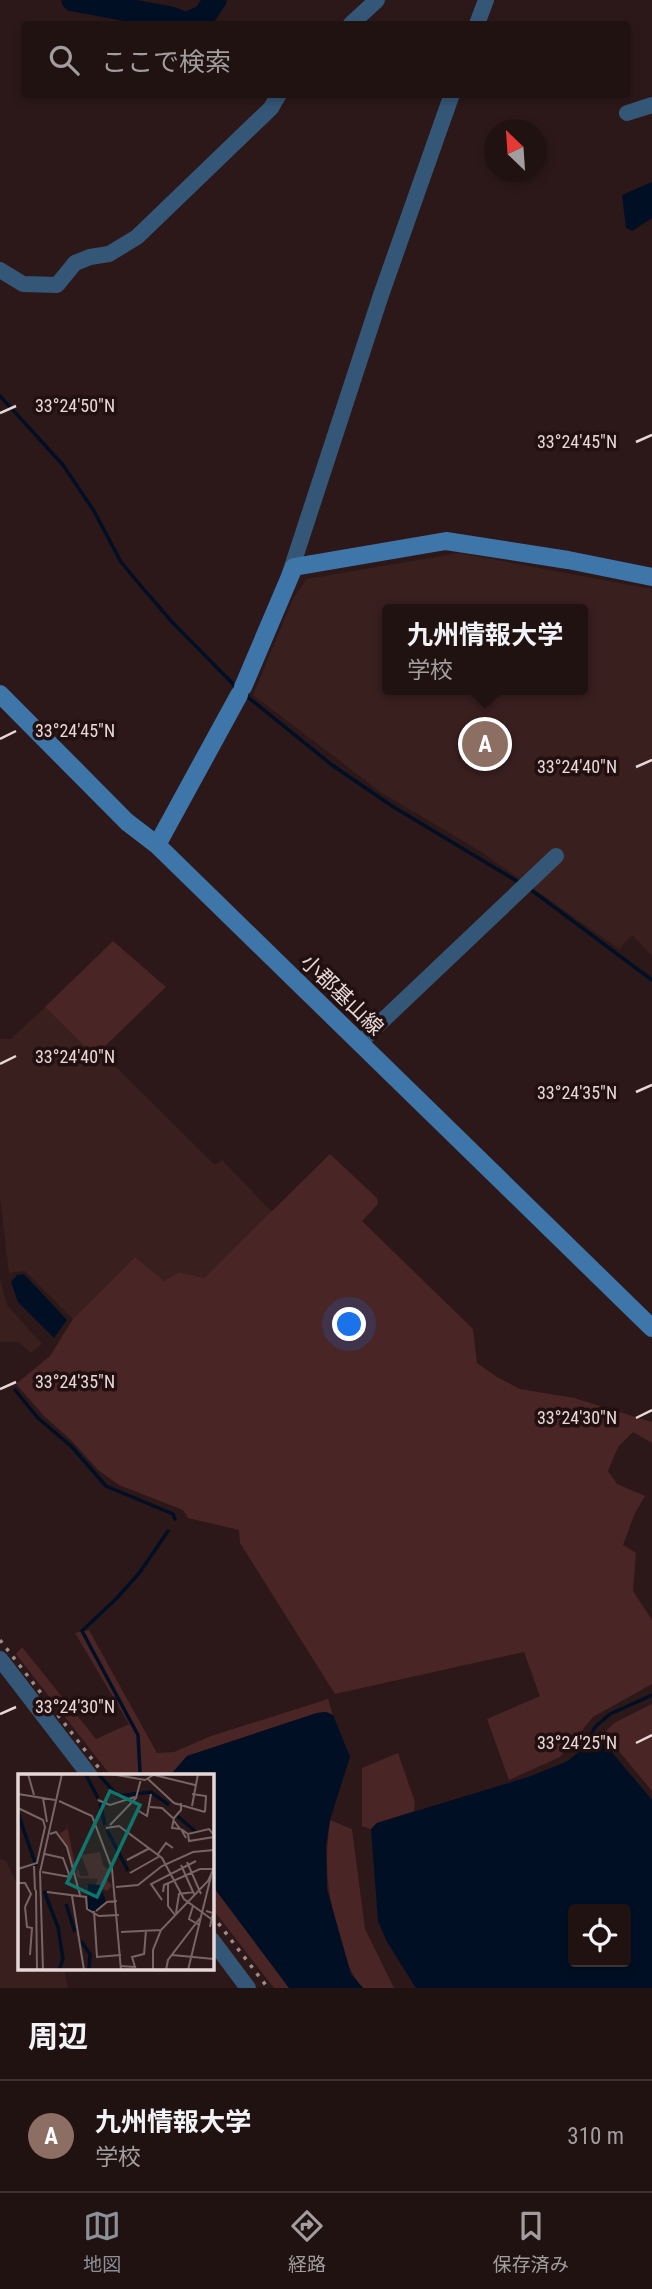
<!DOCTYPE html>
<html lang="ja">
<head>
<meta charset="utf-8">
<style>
	body { margin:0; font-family:"Roboto Condensed","Noto Sans JP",sans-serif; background:#2d2020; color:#f1f3f6 }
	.controls { position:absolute; right:21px; bottom:21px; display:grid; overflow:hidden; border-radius:7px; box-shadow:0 4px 10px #0003 }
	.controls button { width:63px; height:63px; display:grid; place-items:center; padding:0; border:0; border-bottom:2px solid #3e3232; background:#211212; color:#f1f3f6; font:35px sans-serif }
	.compass { position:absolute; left:484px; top:119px; width:63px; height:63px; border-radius:50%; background:#211212; box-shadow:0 4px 10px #0003; rotate:335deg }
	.you { position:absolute; left:350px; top:1325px; width:24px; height:24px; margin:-18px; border:5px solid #fff; border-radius:50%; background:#1a73e8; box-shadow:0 0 0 10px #1a73e833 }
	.badge { display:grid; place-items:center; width:46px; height:46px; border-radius:50%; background:#8c9099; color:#fff; font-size:23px; font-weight:700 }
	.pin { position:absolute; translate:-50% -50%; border:4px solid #fff; box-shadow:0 2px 7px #0006 }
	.popup { position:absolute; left:382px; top:604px; width:206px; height:91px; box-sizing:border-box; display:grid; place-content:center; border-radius:7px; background:#211212; filter:drop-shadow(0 2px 5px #0005); font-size:23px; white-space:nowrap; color:#a29e9f }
	.popup b { font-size:26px; color:#f1f3f6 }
	.popup::after { content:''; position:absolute; left:50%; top:100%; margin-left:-14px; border:14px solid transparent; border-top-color:#211212 }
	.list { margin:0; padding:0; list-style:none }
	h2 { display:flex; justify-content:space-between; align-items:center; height:91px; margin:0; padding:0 28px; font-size:30px }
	h2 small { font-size:23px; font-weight:400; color:#a29e9f }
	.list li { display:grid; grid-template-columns:46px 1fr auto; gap:21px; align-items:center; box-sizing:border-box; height:112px; padding:0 28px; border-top:2px solid #3e3232 }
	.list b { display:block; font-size:26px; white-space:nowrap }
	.list p { margin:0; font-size:23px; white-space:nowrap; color:#a29e9f }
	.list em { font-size:23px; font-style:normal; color:#a29e9f }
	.icon { flex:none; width:38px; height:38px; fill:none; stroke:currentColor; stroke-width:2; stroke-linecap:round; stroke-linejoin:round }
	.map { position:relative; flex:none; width:652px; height:1988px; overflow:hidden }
	.search { position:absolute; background:#211212; box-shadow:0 4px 10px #0003; left:21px; right:21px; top:21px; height:77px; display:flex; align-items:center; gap:18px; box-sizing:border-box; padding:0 24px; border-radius:7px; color:#a29e9f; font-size:26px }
	.sheet { height:203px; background:#211212 }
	nav { display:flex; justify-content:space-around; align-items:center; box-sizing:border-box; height:98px; border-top:2px solid #3e3232; background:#211212; font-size:19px; color:#a29e9f }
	nav a { display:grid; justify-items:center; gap:4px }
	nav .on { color:#8c9099 }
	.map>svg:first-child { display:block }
	.built { fill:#3a1f1f; fill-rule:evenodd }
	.green { fill:#492526 }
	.water { fill:#000f24; fill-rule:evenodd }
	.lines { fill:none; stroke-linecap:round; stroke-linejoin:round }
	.stream { stroke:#000f24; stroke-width:3.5 }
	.river { stroke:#000f24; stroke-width:23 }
	.street { stroke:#355777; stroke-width:16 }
	.secondary { stroke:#3e76aa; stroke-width:18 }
	.rail { stroke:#9d8c8c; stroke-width:3.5; stroke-dasharray:3.5 7; stroke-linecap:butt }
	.ticks { fill:none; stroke:#e7d8d8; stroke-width:2.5 }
	.labels { text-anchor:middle; stroke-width:7; stroke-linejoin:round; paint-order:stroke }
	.street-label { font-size:21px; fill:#e7d8d8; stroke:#220f0f }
	.inset-river { fill:none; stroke:#000f24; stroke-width:3.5 }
	.inset-road { fill:none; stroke:#776565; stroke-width:2 }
	.view { fill:#0f766e; fill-opacity:0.15; stroke:#0f766e; stroke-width:3.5 }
	.inset-edge { fill:none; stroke:#e7d8d8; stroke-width:3.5 }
	.ticks-label { font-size:18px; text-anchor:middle; fill:#e7d8d8; stroke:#220f0f; stroke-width:7; stroke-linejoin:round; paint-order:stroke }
</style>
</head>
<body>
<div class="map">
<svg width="652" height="1988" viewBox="0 0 652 1988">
	<rect width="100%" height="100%" fill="#2c1818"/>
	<!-- built -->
	<path class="built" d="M459,553L652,589V956L632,935L619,949L480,851L382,793L253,695L294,597L307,579ZM387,609H583V690H387Z
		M45,1007L95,1057L104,1055L215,1165L222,1160L272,1212L204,1278L179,1272L164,1281L135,1257L73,1319L25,1271L9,1273L0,1199V1039H11Z
		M0,1279L7,1305L42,1344L31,1353L18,1342H0Z
		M0,1859L6,1861L19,1887V1969H64L68,1988H0Z"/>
	<!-- green -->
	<path class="green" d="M113,941L166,987L101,1050L104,1055L95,1057L45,1007Z
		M330,1154L377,1198L378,1204L362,1221L473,1329L477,1363L497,1377L520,1389L574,1398L652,1422V1443L633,1432L618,1447L608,1471L617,1484L645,1496L635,1513L623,1545L636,1553L633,1591L652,1620V1684L593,1717L560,1757L509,1780L487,1719L540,1696L524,1652L335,1694L240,1543L239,1530L188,1518L183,1510L119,1485L98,1470L72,1441L44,1416L16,1384L50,1356L73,1319L135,1257L164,1281L179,1272L204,1278Z
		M89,1630L157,1753L174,1752L211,1736L328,1699L333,1715L326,1712L317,1713L187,1756L173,1772L172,1776H111L16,1654L22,1647L96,1739L129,1724L75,1633Z
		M652,1704V1791L604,1733L614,1723Z
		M398,1753L415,1802L414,1811L377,1823L371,1829L362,1826V1768Z
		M330,1820L352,1829L365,1929L394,1988H363C349,1972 346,1959 340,1939C327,1895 324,1865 330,1820Z
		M212,1885L289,1988H274L212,1908Z"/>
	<!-- water -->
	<path class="water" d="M652,182V218L632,231L626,228L622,195Z
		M24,1274L67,1320L54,1338L18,1302L11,1282L17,1275Z
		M326,1712L333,1715L350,1757L330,1820L326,1847L327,1889L351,1974L363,1988H289L212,1885V1776H172L173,1772L187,1756L317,1713Z
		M599,1737L652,1800V1988H416L387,1942L378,1921L371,1829L377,1823L528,1777L566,1762ZM626,1909V1962H573V1909Z"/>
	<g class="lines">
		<!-- stream -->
		<path class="stream" d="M0,396L63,465L94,511L121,562L141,586L173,623L238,689
			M244,694L332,765L392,806L520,883
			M530,889L652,980
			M15,1390L38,1418L71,1446L106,1486L173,1514L175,1519
			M589,1748L587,1743L595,1727L610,1714L652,1695
			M142,1776L140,1772L138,1735L82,1631L117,1598L140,1572L168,1531"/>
		<!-- river -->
		<path class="river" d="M73,0L171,18L186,24
			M186,24L204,16L215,0"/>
		<!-- street -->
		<path class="street" d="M351,24L377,0
			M477,24L486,0
			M627,113L652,105
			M0,270L23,284L57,285L75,263L90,257L109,254L137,237L271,108L279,94
			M289,576L381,295L452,94
			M359,1043L556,856
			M0,1659L90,1776
			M212,1940L248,1988"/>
		<!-- secondary -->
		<path class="secondary" d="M243,687L294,567L446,541L568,560L652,577
			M0,694L127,822L157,845L652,1328
			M157,845L239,695"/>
		<!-- rail -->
		<path class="rail" d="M0,1640L105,1776
			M212,1915L268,1988"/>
	</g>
	<!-- ticks -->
	<path class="ticks" d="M0,413L16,406M636,442L652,435M0,739L16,731M636,767L652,760M0,1064L16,1056M636,1092L652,1085M0,1389L16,1382M636,1418L652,1410M0,1714L16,1707M636,1743L652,1735"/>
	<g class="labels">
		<!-- street labels -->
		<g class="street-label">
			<text transform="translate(342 995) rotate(44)" y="7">小郡基山線</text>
		</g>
	</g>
	<!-- overview -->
	<g transform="translate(18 1774)">
		<rect width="196" height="196" fill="#2c1818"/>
		<path d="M48,47L59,100L60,94L62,102H71L63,81L82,78L85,91L92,98L87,104L94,112L89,117L77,111L80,105L60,104L42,59L49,55Z" fill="#492526"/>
		<path d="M70,110L82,111L88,128L77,137L70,135Z" fill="#000f24"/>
		<path class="inset-river" d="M80,0L100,22L133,18L151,31M68,1L80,24M82,29L87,51M0,39L18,92M158,41L178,58M89,56L110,97M26,117L40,153L45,185L41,196M48,130L57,158M63,167L72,180L71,196"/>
		<path class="inset-road" d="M10,0L16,21M93,0L127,6L137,0M136,1L177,11M130,5L156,29L187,38M0,20L37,26M174,20L188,22L187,38M25,24L29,48M80,26L92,31L117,23M41,27L74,42L94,95L103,196M174,32L180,0M132,33L144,34L156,45M0,34L25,46L27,53L19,89L0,95M119,36L129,42L133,20M156,47L162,55L154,54L156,44L163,36V29M92,51L118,24L123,5M88,54L101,52L144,84L166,125L196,147M32,60L38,58L49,73L62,121M170,60L171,67L196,63M168,64L163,55L170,60L191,55L196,61M140,80L148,69L155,74M109,86L132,74M169,88L183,120M163,91L176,120M16,92L17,116M24,98L52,103L45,84L27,80M112,99L142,82M0,109H7L13,120L7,133M150,110V132L157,141M98,113L120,111L144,92L175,78L196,76M18,116L19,196M29,118L68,123L69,135L81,142L101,141M145,118L146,111L182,95H196M54,122L66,196M144,126L133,110L178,87M175,132L171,145L181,151M7,133L9,153L14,154L12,181M76,137L79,183L103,181M78,137L89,128L99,127M188,137L195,139L192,153M158,139L161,120L176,118M103,158L143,156M126,181L128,156M154,181L196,185M102,192L117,193L114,183L126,180M25,196L22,98L44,0M135,196V176L143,156L190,107L196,94M148,196L150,186L182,144M170,196L193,102"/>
		<path class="view" d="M92,17L122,31L79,123L49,109Z"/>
		<rect width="196" height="196" class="inset-edge"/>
	</g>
	<g class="ticks-label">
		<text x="75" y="412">33°24'50"N</text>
		<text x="577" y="448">33°24'45"N</text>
		<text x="75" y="737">33°24'45"N</text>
		<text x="577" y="773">33°24'40"N</text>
		<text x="75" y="1063">33°24'40"N</text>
		<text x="577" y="1099">33°24'35"N</text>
		<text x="75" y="1388">33°24'35"N</text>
		<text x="577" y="1424">33°24'30"N</text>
		<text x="75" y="1713">33°24'30"N</text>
		<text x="577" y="1749">33°24'25"N</text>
	</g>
</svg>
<div class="controls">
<button><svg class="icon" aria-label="locate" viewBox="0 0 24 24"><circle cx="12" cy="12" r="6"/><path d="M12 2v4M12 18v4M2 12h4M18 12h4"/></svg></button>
</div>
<svg class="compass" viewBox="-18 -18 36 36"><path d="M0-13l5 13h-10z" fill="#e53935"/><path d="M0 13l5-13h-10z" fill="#a29e9f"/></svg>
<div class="you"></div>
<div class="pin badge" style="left:485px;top:744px;background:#8d6e63">A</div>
<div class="popup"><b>九州情報大学</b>学校</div>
<div class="search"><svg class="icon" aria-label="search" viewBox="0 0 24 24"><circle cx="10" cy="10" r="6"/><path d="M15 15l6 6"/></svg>ここで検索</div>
</div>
<section class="sheet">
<h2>周辺<small></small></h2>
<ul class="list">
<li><span class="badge" style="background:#8d6e63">A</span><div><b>九州情報大学</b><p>学校</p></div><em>310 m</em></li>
</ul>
</section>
<nav>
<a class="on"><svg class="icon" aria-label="map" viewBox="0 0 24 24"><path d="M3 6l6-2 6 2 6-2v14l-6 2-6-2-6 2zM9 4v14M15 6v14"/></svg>地図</a>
<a><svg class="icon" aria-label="directions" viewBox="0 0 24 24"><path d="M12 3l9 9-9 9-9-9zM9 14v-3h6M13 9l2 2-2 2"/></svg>経路</a>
<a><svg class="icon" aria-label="saved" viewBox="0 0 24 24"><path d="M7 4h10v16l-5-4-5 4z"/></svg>保存済み</a>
</nav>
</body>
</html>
